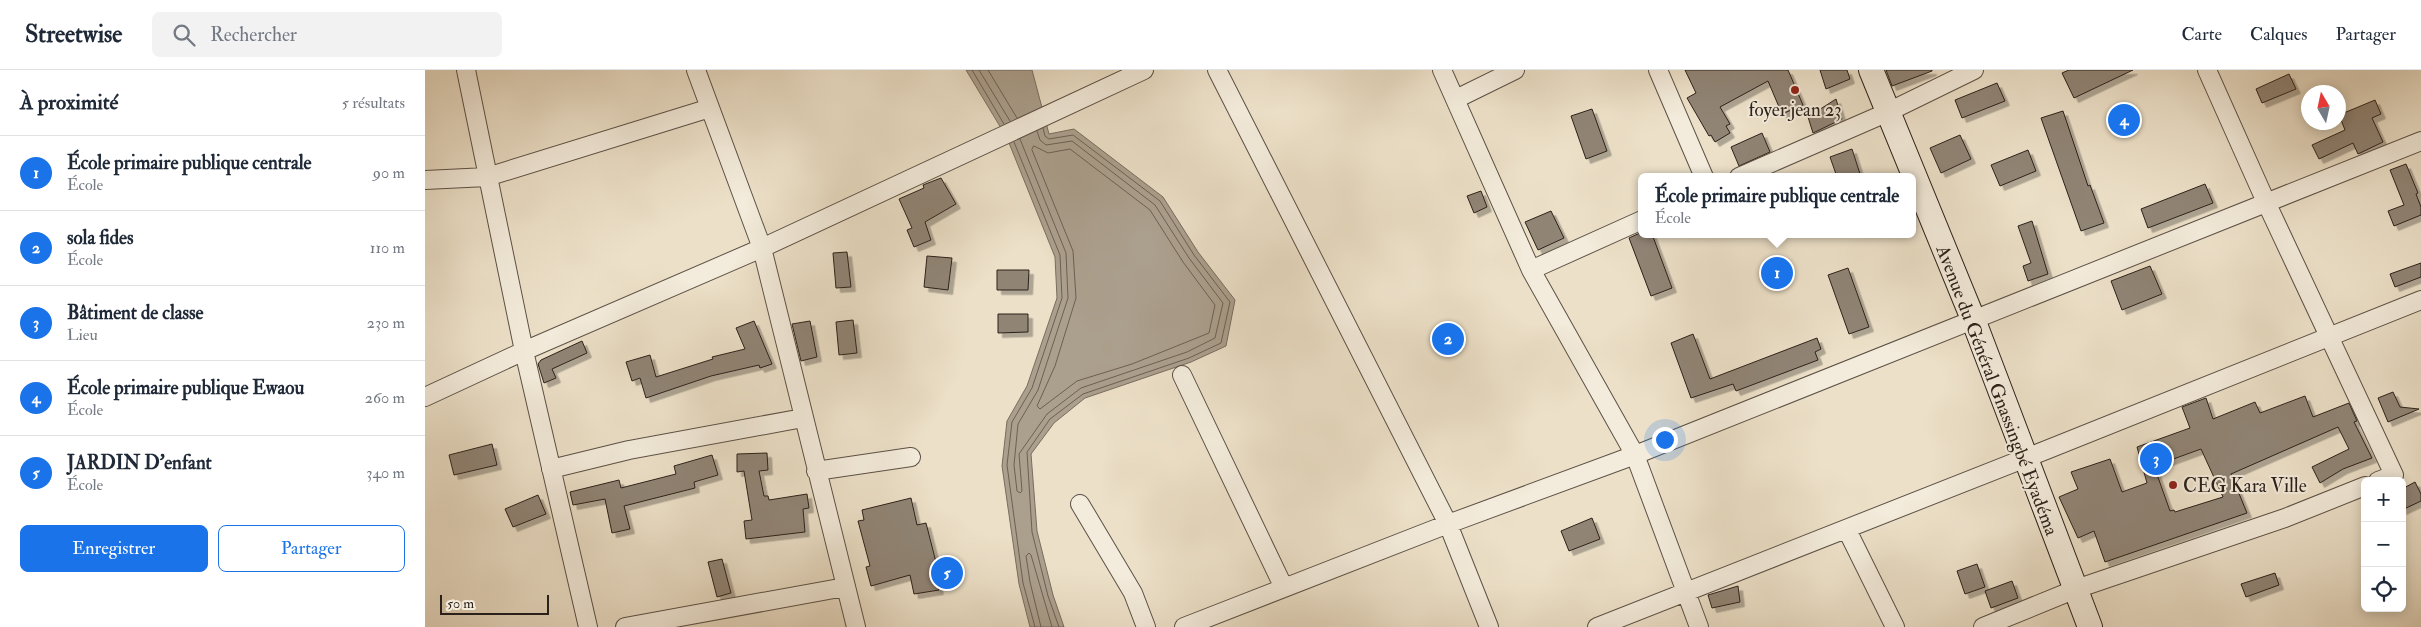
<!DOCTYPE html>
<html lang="fr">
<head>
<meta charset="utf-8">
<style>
	body { margin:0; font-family:"IM FELL Double Pica",serif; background:#f2f2f3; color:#1f2937 }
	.controls { position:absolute; right:15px; bottom:15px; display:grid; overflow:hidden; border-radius:8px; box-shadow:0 2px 12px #0003 }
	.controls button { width:45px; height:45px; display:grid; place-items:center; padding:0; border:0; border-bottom:1px solid #e0e1e3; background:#fff; color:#1f2937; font:25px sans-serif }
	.compass { position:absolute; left:1876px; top:15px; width:45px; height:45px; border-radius:50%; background:#fff; box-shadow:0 2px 12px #0003; rotate:351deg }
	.scale { position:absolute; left:15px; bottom:12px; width:109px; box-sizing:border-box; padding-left:5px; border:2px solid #2c211a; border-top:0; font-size:14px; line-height:18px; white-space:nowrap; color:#2c211a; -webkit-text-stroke:4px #f3ebdb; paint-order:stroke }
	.you { position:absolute; left:1239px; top:369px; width:18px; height:18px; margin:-12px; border:4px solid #fff; border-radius:50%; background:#1a73e8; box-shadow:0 0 0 8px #1a73e833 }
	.badge { display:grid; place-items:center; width:32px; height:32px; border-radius:50%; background:#1a73e8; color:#fff; font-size:16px; font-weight:700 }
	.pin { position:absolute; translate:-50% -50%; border:2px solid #fff; box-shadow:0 1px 5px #0006 }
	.popup { position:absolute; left:1213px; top:103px; width:278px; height:65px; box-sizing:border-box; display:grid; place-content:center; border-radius:8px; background:#fff; filter:drop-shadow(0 1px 4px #0005); font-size:16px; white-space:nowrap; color:#747a83 }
	.popup b { font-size:19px; color:#1f2937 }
	.popup::after { content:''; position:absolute; left:50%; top:100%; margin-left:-10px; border:10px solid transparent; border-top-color:#fff }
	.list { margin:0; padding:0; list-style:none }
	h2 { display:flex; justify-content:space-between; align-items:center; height:65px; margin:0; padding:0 20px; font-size:21px }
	h2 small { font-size:16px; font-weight:400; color:#747a83 }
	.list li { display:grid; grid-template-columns:32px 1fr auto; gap:15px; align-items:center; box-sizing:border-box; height:75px; padding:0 20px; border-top:1px solid #e0e1e3 }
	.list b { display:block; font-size:19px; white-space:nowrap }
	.list p { margin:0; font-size:16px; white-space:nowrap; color:#747a83 }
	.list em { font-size:16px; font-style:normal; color:#747a83 }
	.actions { display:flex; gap:10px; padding:15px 20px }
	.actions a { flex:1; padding:11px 0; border:1px solid #1a73e8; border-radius:8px; text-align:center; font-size:18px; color:#1a73e8 }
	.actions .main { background:#1a73e8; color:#fff }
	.icon { flex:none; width:28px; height:28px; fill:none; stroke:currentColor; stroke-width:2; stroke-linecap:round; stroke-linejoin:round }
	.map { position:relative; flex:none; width:1996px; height:557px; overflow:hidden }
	header { display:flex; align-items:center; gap:30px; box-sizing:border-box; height:70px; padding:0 25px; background:#fff; border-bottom:1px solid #e0e1e3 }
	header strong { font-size:24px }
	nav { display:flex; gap:28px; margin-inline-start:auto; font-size:18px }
	.search { width:350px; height:45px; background:#f2f2f3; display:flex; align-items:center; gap:12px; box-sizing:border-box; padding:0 18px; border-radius:8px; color:#747a83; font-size:19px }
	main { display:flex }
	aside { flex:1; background:#fff }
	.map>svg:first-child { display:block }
	.water { fill:#ab9f8d; stroke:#786d5f }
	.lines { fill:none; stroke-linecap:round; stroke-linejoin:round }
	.shore { stroke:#6c6054; stroke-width:1 }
	.building { fill:#908474; stroke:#2c211a; fill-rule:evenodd; filter:url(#shadow) }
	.minor-casing { stroke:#5c5146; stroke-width:20 }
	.secondary-casing { stroke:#2c211a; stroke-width:26 }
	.minor { stroke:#f3ebdb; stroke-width:18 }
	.secondary { stroke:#f3ebdb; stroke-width:24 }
	.poi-dot { fill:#8f2418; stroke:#f3ebdb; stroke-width:2 }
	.labels { text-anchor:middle; stroke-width:4; stroke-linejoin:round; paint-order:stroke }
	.poi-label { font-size:19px; fill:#2c211a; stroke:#f3ebdb }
	.street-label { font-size:19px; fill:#2c211a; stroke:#f3ebdb }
</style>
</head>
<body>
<header>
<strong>Streetwise</strong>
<div class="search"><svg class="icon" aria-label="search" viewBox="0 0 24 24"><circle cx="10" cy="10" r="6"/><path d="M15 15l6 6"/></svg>Rechercher</div>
<nav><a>Carte</a><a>Calques</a><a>Partager</a></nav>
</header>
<main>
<aside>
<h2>À proximité<small>5 résultats</small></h2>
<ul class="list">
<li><span class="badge">1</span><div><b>École primaire publique centrale</b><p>École</p></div><em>90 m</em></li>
<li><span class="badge">2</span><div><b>sola fides</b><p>École</p></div><em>110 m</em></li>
<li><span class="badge">3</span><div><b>Bâtiment de classe</b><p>Lieu</p></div><em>230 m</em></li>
<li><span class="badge">4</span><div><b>École primaire publique Ewaou</b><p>École</p></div><em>260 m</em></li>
<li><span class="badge">5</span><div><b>JARDIN D'enfant</b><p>École</p></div><em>340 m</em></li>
</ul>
<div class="actions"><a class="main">Enregistrer</a><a>Partager</a></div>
</aside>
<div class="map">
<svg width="1996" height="557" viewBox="0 0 1996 557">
	<defs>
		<filter id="shadow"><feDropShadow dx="4.5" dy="4.5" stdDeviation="0" flood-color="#0004"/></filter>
	</defs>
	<rect width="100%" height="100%" fill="#ece0c8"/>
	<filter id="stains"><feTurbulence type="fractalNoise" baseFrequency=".004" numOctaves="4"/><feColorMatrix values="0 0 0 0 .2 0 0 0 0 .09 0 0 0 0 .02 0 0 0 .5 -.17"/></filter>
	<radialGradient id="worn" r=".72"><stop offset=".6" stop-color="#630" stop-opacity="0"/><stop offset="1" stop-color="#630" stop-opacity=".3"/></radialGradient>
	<!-- water -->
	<path class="water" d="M541,0H607L624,64L649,59L738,127L773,182L810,230L801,276L766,292L660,328L629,353L606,384L612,461L628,525L639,557H605L594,514L577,396L582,351L602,316L632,228L630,187L582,68Z"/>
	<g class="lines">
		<!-- shore -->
		<path class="shore" d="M547,0L579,54
			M554,0L585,51
			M563,0L592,48
			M618,58L620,66L624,69L648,65L735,131L769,185L805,232L796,273L764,288L658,324L625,349L602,382L607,462L623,526L634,557
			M595,69L641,183L643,228L613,320L593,354L589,395L592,421L595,423L597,421L594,384L622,344L656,318L762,282L790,268L798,233L764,188L730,135L647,71L621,75L615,70L612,61
			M589,72L635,185L637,228L607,318L587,352L582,395L598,513L610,557
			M609,76L623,83L645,79L725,140L758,192L790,235L784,263L707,294L652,311L615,339L612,336L630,296L651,228L648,181L607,80Z
			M616,557L605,512L601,486L604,483L606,485L627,557"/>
	</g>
	<!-- building -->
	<path class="building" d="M1260,0H1363L1378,35L1357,44L1343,11L1295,37L1305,54L1301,56L1305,63L1290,72L1286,65L1284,66L1262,28L1271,23Z
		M1395,0H1422L1425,9L1401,19Z
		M1461,0H1507V1L1467,16Z
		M1644,0H1708L1649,28L1637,3Z
		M1864,4L1871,19L1837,33L1831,19Z
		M1572,13L1580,31L1537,48L1530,30Z
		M1411,29L1417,49L1388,63L1383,47Z
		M1950,30L1956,44L1947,48L1958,72L1933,84L1928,73L1894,89L1887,75L1920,60L1914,45Z
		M1167,39L1182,81L1161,89L1146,46Z
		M1638,41L1663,116L1665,115L1679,153L1656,161L1616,48Z
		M1337,63L1345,82L1314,96L1306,77Z
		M1535,65L1546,89L1516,103L1505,78Z
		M1427,79L1436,107H1412L1405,87Z
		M1603,80L1611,101L1575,116L1566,95Z
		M1981,94L1993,123L1991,124L1996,137V145L1969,156L1963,141L1979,135L1965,100Z
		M516,108L531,134L500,152L506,170L489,177L482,160L487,158L474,129L499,118L498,115Z
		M1780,114L1788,133L1723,158L1716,139Z
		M1056,121L1062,137L1049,143L1042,126Z
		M1126,141L1139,168L1113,180L1100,152Z
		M1607,151L1623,204L1603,211L1598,196L1606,193L1593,156Z
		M1217,162V164H1227L1247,218L1226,226L1204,168Z
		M422,182L426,217L411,218L408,183Z
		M502,186L527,188L523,220L499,217Z
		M1996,193V207L1970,217L1965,204Z
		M1725,196L1737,224L1697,240L1686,211Z
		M1423,198L1444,257L1424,264L1403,205Z
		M572,200H604L603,220H572Z
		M573,244H603V262L573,263Z
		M428,250L432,283L414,285L411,252Z
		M329,251L347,294L335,298L334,295L286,306L221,328L215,308L207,311L201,292L225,285L231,307L288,289L287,287L320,279L311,258Z
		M385,251L392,287L376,291L367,254Z
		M1268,264L1285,309L1392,268L1396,279L1390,282L1393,290L1311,321L1308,314L1266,328L1246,273Z
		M157,271L162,283L127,299L131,308L119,313L113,294L116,290Z
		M1968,322L1975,337L1994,339L1963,352L1953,328Z
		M1880,326L1888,347L1924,333L1932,351L1929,352L1947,388L1918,399L1895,413L1887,397L1924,379L1913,357L1806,404L1822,443L1680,492L1669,461L1653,468L1634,427L1653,419L1646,402L1685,389L1697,422L1722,413L1712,377L1765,358L1757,337L1781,328L1788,349L1830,332L1835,343ZM1776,379L1798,427L1750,442L1749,440L1745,441L1729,396Z
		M67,374L72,395L29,405L24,385Z
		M342,383L343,400L334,401L339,426H343L344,430L382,424L384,438L378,439L380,462L321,469L319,451L327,450L319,401L312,402V384Z
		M287,385L293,405L269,412L270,418L199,436L205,459L187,463L180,429L148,435L145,422L194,410L196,418L251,404L249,396Z
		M1990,412L1996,424V431L1977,440V419Z
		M113,425L121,444L88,457L80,439Z
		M486,428L492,455L501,453L513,500H510L514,520L489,524L485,505L446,516L441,497L445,496L433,451L439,450L437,440Z
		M1167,448L1175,469L1144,481L1136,461Z
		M297,489L306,523L292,527L283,492Z
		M1552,494L1560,517L1540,524L1532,501Z
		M1850,503L1854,515L1821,527L1816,514Z
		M1587,511L1593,528L1566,538L1560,521Z
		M1313,516L1315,532L1287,538L1283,525Z"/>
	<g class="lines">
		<defs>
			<path id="minor" d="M41,0L99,281L163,557
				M271,0L337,178L431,557
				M792,0L1023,454L1064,557
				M1017,0L1106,200L1210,385L1274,557
				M1233,0L1279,107
				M1782,0L1841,132L1969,405L1953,411
				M1031,29L1090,0
				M1314,107L1461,43L1549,0
				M0,110L62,107L285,38
				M1106,200L1217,150
				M757,305L859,518
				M0,327L99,281L337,178L719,0
				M126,399L204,380L378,348
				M391,401L486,387
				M655,434L708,523L721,557
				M1422,460L1470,557
				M1651,519L1860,448L1940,416
				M200,557L420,517
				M759,557L1023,454L1210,385L1996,71
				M1172,557C1447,450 1722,340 1996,230
				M1558,557L1651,519"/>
			<path id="secondary" d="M1446,0L1548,249L1665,557"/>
		</defs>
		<!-- minor casing -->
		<use href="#minor" class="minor-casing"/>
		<!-- secondary casing -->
		<use href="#secondary" class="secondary-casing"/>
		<!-- minor -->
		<use href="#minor" class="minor"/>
		<!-- secondary -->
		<use href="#secondary" class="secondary"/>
	</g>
	<!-- markers -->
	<g class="poi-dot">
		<circle cx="1370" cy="20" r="5"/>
		<circle cx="1748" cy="415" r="5"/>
	</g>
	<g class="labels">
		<!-- poi labels -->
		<g class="poi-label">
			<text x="1370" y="46">foyer jean 23</text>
			<text x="1758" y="422" text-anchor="start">CEG Kara Ville</text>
		</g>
		<!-- street labels -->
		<g class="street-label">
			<text transform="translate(1573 320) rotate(69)" y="7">Avenue du Général Gnassingbé Eyadéma</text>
		</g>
	</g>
	<rect width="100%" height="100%" filter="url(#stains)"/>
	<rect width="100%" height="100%" fill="url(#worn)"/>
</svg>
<div class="controls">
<button>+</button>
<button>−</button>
<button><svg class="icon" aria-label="locate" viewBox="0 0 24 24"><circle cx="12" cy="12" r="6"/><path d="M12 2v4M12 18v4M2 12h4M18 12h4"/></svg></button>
</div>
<svg class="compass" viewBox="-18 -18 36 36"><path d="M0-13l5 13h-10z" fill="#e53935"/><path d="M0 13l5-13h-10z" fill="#747a83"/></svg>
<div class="scale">50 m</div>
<div class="you"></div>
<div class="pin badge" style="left:1352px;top:203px">1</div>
<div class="popup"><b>École primaire publique centrale</b>École</div>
<div class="pin badge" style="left:1023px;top:269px">2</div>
<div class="pin badge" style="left:1731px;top:389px">3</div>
<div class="pin badge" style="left:1699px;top:50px">4</div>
<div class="pin badge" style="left:522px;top:503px">5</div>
</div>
</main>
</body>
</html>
